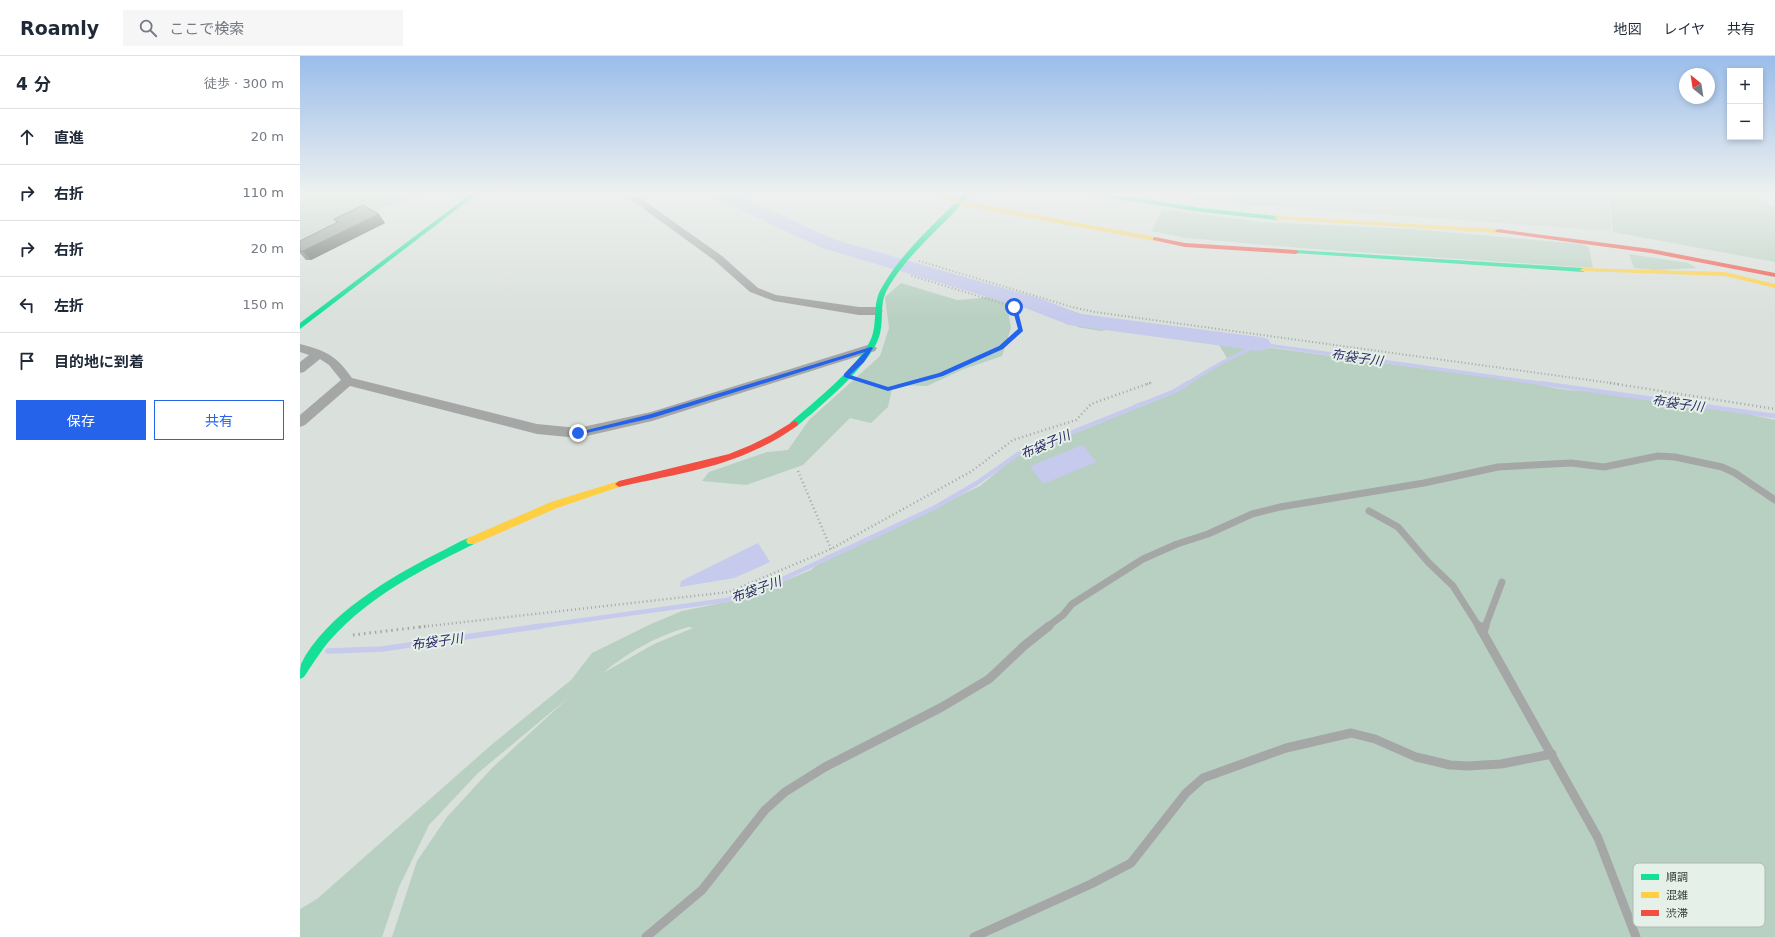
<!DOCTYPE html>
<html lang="ja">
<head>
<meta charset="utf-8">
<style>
	body { margin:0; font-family:"DejaVu Sans","Noto Sans JP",sans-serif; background:#f6f6f7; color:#1f2937 }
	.controls { position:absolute; right:12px; top:12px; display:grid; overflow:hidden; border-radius:0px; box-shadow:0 2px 6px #0003 }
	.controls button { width:36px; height:36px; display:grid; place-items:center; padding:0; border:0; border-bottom:1px solid #e0e1e3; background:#fff; color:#1f2937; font:20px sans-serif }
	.compass { position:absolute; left:1379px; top:12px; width:36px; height:36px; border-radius:50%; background:#fff; box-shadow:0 2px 6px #0003; rotate:330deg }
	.stop { position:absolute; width:12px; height:12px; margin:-9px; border:3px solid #2563eb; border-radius:50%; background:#fff }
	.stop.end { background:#2563eb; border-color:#fff; box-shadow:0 1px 4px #0008 }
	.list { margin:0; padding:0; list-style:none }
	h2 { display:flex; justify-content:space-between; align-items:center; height:52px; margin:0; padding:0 16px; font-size:17px }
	h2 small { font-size:13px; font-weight:400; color:#747a83 }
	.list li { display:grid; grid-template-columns:26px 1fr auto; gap:12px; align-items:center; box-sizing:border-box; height:56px; padding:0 16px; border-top:1px solid #e0e1e3 }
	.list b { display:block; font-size:15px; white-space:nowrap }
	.list em { font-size:13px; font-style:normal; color:#747a83 }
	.actions { display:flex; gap:8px; padding:12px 16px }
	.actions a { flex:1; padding:9px 0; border:1px solid #2563eb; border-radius:0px; text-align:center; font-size:14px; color:#2563eb }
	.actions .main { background:#2563eb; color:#fff }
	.icon { flex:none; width:22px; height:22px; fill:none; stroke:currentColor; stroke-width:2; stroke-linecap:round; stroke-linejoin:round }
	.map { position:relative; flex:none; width:1475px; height:881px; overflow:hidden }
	header { display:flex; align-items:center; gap:24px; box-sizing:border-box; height:56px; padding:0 20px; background:#fff; border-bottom:1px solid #e0e1e3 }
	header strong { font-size:19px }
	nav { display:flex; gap:22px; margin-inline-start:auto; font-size:14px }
	.search { width:280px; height:36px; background:#f6f6f7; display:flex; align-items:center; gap:10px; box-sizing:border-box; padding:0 14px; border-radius:0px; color:#747a83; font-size:15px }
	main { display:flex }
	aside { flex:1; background:#fff }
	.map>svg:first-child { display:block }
	.built { fill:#c9d5cd }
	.green { fill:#b8d0c2; fill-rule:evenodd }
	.water { fill:#c6caec }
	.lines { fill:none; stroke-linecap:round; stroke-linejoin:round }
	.stream-far2 { stroke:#c6caec; stroke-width:3.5 }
	.stream-far1 { stroke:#c6caec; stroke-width:4.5 }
	.stream { stroke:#c6caec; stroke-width:5.5 }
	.river { fill:#c6caec; fill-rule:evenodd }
	.path-far2 { stroke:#a4a7a6; stroke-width:2; stroke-dasharray:1 2.5; stroke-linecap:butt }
	.path-far1 { stroke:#a4a7a6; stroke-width:2.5; stroke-dasharray:1 3; stroke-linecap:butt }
	.path { stroke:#a4a7a6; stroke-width:3; stroke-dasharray:1.5 4; stroke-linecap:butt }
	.lane-far1 { stroke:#a5a7a6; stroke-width:7 }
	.lane { stroke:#a5a7a6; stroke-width:9 }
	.street { fill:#a5a7a6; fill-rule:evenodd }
	.fast { fill:#16e098; fill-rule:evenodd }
	.slow { fill:#ffcf43; fill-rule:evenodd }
	.jam { fill:#f24e42; fill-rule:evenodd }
	.wall { fill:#757e78 }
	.shaded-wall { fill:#5f6762 }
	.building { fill:#88938c; stroke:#5f6762 }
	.route { fill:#2563eb }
	.labels { text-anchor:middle; stroke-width:4; stroke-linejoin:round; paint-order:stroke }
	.water-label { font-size:13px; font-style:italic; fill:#2c2862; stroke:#e5f0e9 }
	.key { fill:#e5f0e9; stroke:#b1bab4; stroke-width:1 }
	.key-label { font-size:11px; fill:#373b38 }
</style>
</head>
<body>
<header>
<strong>Roamly</strong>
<div class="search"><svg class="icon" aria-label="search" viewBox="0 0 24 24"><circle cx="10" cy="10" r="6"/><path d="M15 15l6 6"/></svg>ここで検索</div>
<nav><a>地図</a><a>レイヤ</a><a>共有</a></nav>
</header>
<main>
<aside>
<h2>4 分<small>徒歩 · 300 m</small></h2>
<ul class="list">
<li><svg class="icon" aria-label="ahead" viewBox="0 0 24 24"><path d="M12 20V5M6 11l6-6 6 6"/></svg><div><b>直進</b></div><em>20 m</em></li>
<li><svg class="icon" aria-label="right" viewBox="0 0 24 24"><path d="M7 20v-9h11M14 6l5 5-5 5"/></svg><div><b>右折</b></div><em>110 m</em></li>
<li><svg class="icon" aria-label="right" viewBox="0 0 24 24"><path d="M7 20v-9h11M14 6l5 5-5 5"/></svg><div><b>右折</b></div><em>20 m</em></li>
<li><svg class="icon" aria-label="left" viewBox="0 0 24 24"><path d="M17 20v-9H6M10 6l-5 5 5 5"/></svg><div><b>左折</b></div><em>150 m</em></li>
<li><svg class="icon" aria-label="arrive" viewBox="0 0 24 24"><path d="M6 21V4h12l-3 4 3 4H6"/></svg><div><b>目的地に到着</b></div></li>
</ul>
<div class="actions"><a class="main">保存</a><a>共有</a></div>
</aside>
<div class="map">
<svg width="1475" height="881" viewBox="0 0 1475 881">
	<rect width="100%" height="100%" fill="#dae0dc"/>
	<!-- built -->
	<path class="built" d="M852,137H1308L1311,175L938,148Z"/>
	<!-- green -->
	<path class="green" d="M0,137H127L94,147L38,171L0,194Z
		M1309,137H1447L1475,151V206L1313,176Z
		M862,153L961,166L1112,173L1282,188L1289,192L1293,212L1014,193L886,182L852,175Z
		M1329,198L1388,207L1397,212L1355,214L1334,212Z
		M601,227L657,244L681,242L698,237H717L781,258L929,281L965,291L1231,327C1248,331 1263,334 1280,335L1283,333L1448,358L1475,364V881H92L117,805L147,761L192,712L268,642L178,717L129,769L99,831L82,881H0V853L17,843L190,690L271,624L292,597L351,568L382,555L441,543L511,514L526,500L561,487L680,430L716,400L801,367L838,347L877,336L907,314L928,304L918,287L889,278L826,270L801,275L777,271L770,259L745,251L707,249L711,272L702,300L664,313L627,330L593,329L588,351L571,367L550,362L503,409L446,429L402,425L409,416L467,396L488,394L509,364L580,300L589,272L585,241ZM389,571L393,572L354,588L303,617C327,597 358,579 389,571Z"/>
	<!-- water -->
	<path class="water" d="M783,389L796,406L743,428L730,410Z
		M458,487L470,506L434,522L380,531L381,525Z"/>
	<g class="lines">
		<!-- stream-far2 -->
		<path class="stream-far2" d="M886,328L921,307L960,288L1246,328"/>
		<!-- stream-far1 -->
		<path class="stream-far1" d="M1239,327L1475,360
			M234,571L427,544L483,523L634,452L677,427L718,398L875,335L888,327"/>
		<!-- stream -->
		<path class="stream" d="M28,595L82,593L241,570"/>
		<!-- river -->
		<path class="river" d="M410,137H432L536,184L742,243L780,258L960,281L968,283L971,288L968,293L960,295L769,269L728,253L522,192L413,141Z"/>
		<!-- path-far2 -->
		<path class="path-far2" d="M619,205L772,251L795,256L1318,328
			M562,325L572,328
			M606,328L641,318L701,292L721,274L714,251L609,219
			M847,328L853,326"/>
		<!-- path-far1 -->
		<path class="path-far1" d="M569,327L588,333L609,327
			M1310,327L1475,353
			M498,415L531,493
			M120,571L429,536L531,493L672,415L713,384L776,364L791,348L850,327"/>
		<!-- path -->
		<path class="path" d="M53,579L128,570"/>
		<!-- lane-far1 -->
		<path class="lane-far1" d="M1069,455L1098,471L1128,506L1153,530L1179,571
			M747,571L763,559L772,548L843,503L877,488L908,478L952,458L980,451L1124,427L1198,411L1271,407L1304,411L1358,400L1375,401L1422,411L1435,417L1475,444
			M1185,571L1202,526"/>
		<!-- lane -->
		<path class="lane" d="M1179,570L1183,577
			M1185,570L1183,577L1298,782L1336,881
			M346,881L402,834L465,754L485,736L525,711L642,651L689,623L725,589L749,570
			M674,881L791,828L831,807L886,737L903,722L986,692L1051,677L1075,683L1116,701L1150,709L1167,710L1201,708L1252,698"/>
		<!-- street -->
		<path class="street" d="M322,137H333L422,200L458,232L476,239L559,251H577L583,255L577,259H559L474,245L450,236L414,204Z
			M0,288C26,295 36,299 52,322L237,368L278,372L351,356L571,288L577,292L575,295L352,365L278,382L237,378L50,330L5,369L0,371V359L41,324L29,309L20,303L4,316L0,317V306L9,299L0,296Z"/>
		<!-- fast -->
		<path class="fast" d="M172,137H178L0,273V267Z
			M665,137H671C648,166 617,189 595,221C590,228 585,236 583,245C581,257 583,269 579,281C570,309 520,351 497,370H491L490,368L491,366C513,347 560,309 571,283C578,267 572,248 581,233C602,195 636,167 665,137Z
			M791,137H803L901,152L977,160L980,162L977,164L901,156L794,139Z
			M996,194L1283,212L1286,214L1283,216L994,197V195Z
			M171,481L174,482L176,485L174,488C123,513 71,539 32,582C21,594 13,608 4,621L0,623C0,618 0,612 1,608C24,560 92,520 138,497C149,492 159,485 171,481Z"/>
		<!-- slow -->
		<path class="slow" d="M633,137H640L661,145L855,181L858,183L855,185L659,149Z
			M977,160L1198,173L1201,175L1198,177L975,163V161Z
			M1283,212L1425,216L1475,228V232L1425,220L1281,215L1280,214Z
			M319,425L323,428L322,430L257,452L174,488H168L166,485L168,482L251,446Z"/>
		<!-- jam -->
		<path class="jam" d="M1198,173L1351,193L1475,217V221L1351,197L1196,176L1195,175Z
			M855,181L885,187L996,194L999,196L996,198L885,191L853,184V182Z
			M494,365L497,366L498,368L497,370C484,379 471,387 457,393C414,414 365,420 319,431L315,428L319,425L429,398L451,389L471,379Z"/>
	</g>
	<!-- wall -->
	<path class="wall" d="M947,137H966L962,141Z
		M34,163L85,167L11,204H6L0,197V185L37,167Z"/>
	<!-- shaded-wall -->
	<path class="shaded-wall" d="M963,137H966L962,141Z
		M79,158L85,167L11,204L3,195Z"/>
	<!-- building -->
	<path class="building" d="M63,149L79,158L3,195H0V185L38,166L34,163Z"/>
	<!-- sky -->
	<linearGradient id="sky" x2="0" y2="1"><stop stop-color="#9abdea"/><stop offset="0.53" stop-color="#eef1ef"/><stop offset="1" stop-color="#eef1ef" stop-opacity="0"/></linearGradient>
	<rect width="1475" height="260" fill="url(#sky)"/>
	<!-- route -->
	<path class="route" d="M714,250L717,251L723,275L703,293L643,320L588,335L544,321V318L565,296L352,362L278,379L275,377L351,358L571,291L573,292L564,306L550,319L588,331L639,317L699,290L718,273L712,251Z"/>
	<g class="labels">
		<!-- water labels -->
		<g class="water-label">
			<text transform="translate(1057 301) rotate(8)" y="5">布袋子川</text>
			<text transform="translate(1378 347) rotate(8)" y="5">布袋子川</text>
			<text transform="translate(745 388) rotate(-23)" y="5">布袋子川</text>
			<text transform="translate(456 533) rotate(-20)" y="5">布袋子川</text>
			<text transform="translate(137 585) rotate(-8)" y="5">布袋子川</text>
		</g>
	</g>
	<!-- legend -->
	<rect x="1333" y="807" width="132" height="64" rx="6" class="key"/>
	<rect x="1341" y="818" width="18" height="6" fill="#16e098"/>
	<rect x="1341" y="836" width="18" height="6" fill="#ffcf43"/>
	<rect x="1341" y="854" width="18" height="6" fill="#f24e42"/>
	<g class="key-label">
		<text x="1366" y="825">順調</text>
		<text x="1366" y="843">混雑</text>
		<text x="1366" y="861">渋滞</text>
	</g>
</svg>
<div class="controls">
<button>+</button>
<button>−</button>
</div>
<svg class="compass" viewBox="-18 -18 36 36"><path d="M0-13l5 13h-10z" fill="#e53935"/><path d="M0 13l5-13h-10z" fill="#747a83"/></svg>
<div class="stop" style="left:714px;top:251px"></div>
<div class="stop end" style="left:278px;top:377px"></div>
</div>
</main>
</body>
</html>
